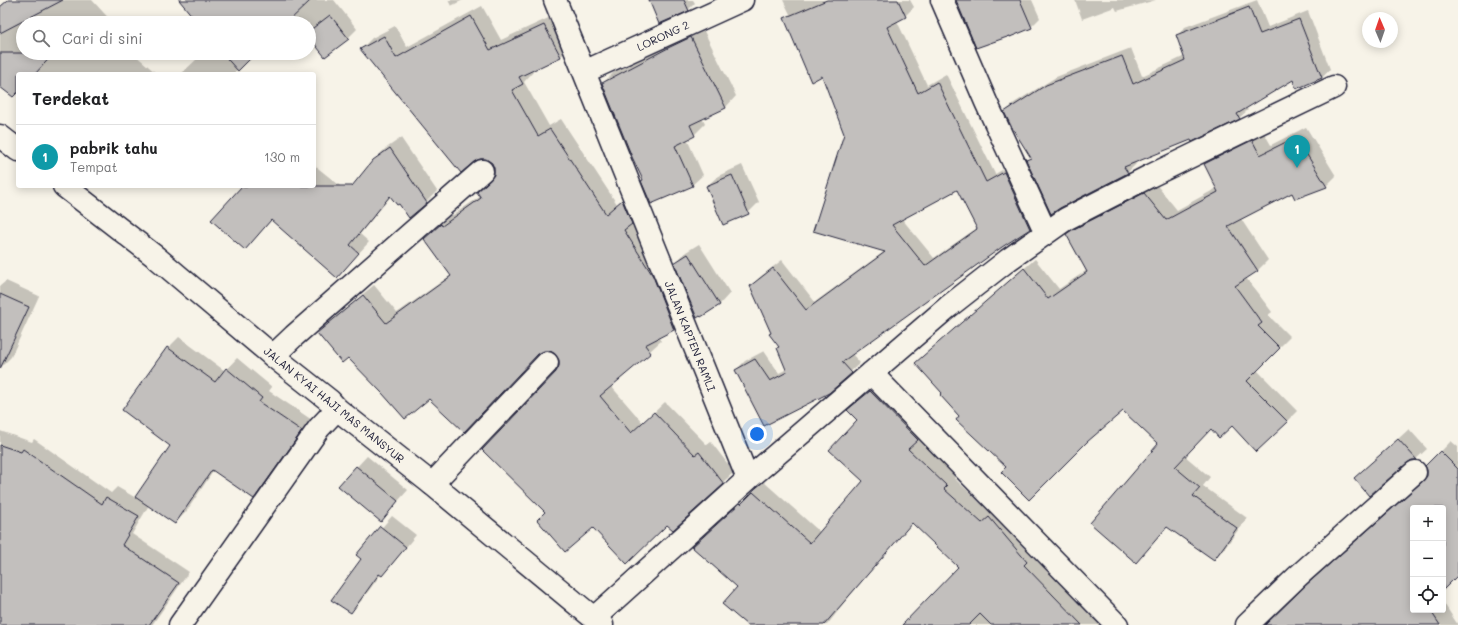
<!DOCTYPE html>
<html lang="id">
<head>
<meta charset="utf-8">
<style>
	body { margin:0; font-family:Mali,sans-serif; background:#f2f2f2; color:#202124 }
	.controls { position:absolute; right:12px; bottom:12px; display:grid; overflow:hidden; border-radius:4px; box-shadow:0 2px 10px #0003 }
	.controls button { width:36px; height:36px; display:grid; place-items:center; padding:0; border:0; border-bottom:1px solid #e0e0e0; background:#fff; color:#202124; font:20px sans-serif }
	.compass { position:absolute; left:1362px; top:12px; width:36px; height:36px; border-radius:50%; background:#fff; box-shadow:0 2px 10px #0003; rotate:358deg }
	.you { position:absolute; left:757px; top:434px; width:14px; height:14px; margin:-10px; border:3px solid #fff; border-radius:50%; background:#1a73e8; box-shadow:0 0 0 6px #1a73e833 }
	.badge { display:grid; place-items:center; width:26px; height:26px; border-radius:50%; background:#b45309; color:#fff; font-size:13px; font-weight:700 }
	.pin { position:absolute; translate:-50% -33px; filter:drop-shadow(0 1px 2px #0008) }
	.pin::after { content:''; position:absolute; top:21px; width:14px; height:12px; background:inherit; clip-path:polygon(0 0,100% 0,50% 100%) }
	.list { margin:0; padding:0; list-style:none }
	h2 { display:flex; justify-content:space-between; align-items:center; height:52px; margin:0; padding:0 16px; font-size:17px }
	h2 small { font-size:13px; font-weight:400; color:#757577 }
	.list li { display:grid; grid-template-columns:26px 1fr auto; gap:12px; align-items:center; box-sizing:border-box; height:64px; padding:0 16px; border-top:1px solid #e0e0e0 }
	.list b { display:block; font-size:15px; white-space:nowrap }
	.list p { margin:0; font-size:13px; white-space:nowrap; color:#757577 }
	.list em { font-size:13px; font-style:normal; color:#757577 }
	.icon { flex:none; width:22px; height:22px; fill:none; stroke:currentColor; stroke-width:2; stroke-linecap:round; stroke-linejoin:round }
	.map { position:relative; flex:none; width:1458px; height:625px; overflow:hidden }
	.search { position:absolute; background:#fff; box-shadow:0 2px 10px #0003; left:16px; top:16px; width:300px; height:44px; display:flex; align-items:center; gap:10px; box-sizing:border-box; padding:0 14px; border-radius:22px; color:#757577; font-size:15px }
	.panel { position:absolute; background:#fff; box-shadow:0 2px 10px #0003; left:16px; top:72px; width:300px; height:116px; border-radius:4px }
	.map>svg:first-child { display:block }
	.shadow { fill:#0003; fill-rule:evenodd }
	.building { fill:#c2bfbd; stroke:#22223b; fill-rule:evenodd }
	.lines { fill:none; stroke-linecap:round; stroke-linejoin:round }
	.minor-casing { stroke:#22223b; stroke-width:25 }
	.primary-casing { stroke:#22223b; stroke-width:25 }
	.minor { stroke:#f7f3e8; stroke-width:22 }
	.primary { stroke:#f7f3e8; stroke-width:22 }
	.labels { text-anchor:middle; stroke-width:3; stroke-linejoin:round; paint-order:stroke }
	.street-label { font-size:11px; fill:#22223b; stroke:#f7f3e8 }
</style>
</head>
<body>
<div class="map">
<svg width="1458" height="625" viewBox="0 0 1458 625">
	<rect width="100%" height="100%" fill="#f7f3e8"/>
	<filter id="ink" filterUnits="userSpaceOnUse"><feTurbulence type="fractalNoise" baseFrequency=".025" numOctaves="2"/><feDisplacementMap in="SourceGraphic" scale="8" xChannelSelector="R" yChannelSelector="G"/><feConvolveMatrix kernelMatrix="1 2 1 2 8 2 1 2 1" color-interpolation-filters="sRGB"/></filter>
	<g filter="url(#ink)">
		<!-- shadow -->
		<path class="shadow" d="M8,0H92L113,23H23V53H133L157,74H18V86L0,64V6Z
			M180,0H334L357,29L348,38L325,56L309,35V23H199Z
			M448,0H463L451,6Z
			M650,0H693L695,3L688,10Z
			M783,0H910L914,7L905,16L897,21L927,85L946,74L995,174L1013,164L1039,219L1030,228L1001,246L852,354L860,363L828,392L764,425L736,370L745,361L764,351L779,373L787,369L780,347L751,286L760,277L782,260L815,302L885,251L845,134L822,75L785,18L790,14ZM957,188L977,228L934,258L902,219Z
			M957,0H1032L1040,18L1031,27Z
			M1075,0H1156L1117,11L1115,7L1082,19Z
			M1257,0L1268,27L1308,11L1330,69L1322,78H1293L1246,108L1248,110L1239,118L1134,162L1136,164L1128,172L1028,160L1031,156L1005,112L1014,103L1056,77L1131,48L1142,76L1185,56L1177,36L1185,27Z
			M482,6L501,40L555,15L571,46L560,57L532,70L533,72L524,82L549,126L561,119L617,204L633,190L685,318L674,329L658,337L661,341L611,386L643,423L665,402L707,445L711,442L734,472L673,529L667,524L593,527L546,512L557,372L560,366V359L557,353L550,350H543L429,397L348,356L319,333L329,322L374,285L397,313L451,275L425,239L452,214L453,215L481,196L489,182L495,175V168L492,162L361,49L372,38L395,26L407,47Z
			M702,27L736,96L726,107L702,118L705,124L694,135L687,139L703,175L692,185L644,180L603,83L614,72L682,36Z
			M197,53H255L233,74H181L200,56Z
			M1306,127L1336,176L1326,186L1292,192L1241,219L1268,260L1258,270L1246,278L1272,312L1268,315L1290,337L1257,370L1297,411L1287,421L1232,425L1211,428L1185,456L1210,477L1203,486L1247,518L1224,549L1214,559L1168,526L1136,561L1159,444L1123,410L1008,467L961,416L943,393L916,363L1035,259L1059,289L1087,270L1067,235L1078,224L1155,183L1177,210L1217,188L1205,164L1215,154L1263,131L1271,145Z
			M401,138L437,191L426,202L399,203L391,196L360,234L369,242L337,277L272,219L255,238L244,186H314V165L348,192L374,160L385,149Z
			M742,165L759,202L748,213L707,186L718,176Z
			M699,244L730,293L720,304L701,315L675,263L686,252Z
			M6,281L39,296L11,357L0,368V286Z
			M179,337L225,371L237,358L272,387L269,391L312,420L265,487L254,497L214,470L186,512L175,523L149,505L132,534L189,572L152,625H0V431L32,442L34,439L111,493L117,487L136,498L172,446L168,348Z
			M881,381L928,429L918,438L957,475L954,478L1113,625H903L960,567L912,522L837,611H838L827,625H750L738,587L693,547L764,482L820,532L864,481L858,420L849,410Z
			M1409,429L1427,449L1416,459H1412L1355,478Z
			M1451,441L1458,447V574L1443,588V508H1413V610H1443V602L1458,625H1263L1268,623L1426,479L1428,476L1427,466Z
			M367,456L408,490L381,520L339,486Z
			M392,516L416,535L392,564L381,574L361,601L351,612L362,559L358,555Z"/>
		<!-- building -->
		<path class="building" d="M8,0H63L0,33V7Z
			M179,0H311L287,23H198Z
			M649,0H684L689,11L659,24Z
			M827,0H898L906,17L887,27L918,93L937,82L986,182L1004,172L1030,229L1002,247L842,362L852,373L829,393L764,426L735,370L755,359L770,381L787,372L777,348L779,347L769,334L771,333L750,286L773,268L806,310L885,252L813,231L844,134L822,76L811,82L784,18ZM957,190L977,229L925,266L892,225Z
			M956,0H1020L1032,28L1010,37V36L976,48Z
			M1249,7L1260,34L1299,19L1322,78L1296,89L1293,80L1237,114L1240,119L1192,142L1191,140L1124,167L1128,173L1060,208L1051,214L1026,160L1031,158L1011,126L1004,112L1046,85L1122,56L1133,84L1185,60L1176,35Z
			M330,15L349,39L325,57L309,37V31Z
			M471,16L490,50L544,25L561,57L519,77L523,84L512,90L538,136L550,129L606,214L622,200L632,224L624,230L653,276L674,330L645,345L651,353L600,396L631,433L654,412L695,455L699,452L724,484L673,530L667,525L627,564L593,528L565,552L537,520L545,512L482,450L556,372L559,366V360L555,354L550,351H544L538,354L464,432L429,399L405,419L382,393L348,358L342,363L317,333L363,295L386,323L451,276L424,239L441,224L442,226L481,198L477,192L490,180L494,175V168L492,163L486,159H480L474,162L461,173L360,49L384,36L396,58Z
			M691,37L726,108L690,125L695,136L675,146L693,186L651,204L641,181L643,180L632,157L602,83L670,47Z
			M0,53H54L35,74H18V92L13,97L0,87Z
			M222,53H256L238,71Z
			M1296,137L1327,187L1295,199L1292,193L1228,226L1258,271L1235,286L1262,323L1258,326L1280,348L1247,381L1288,422L1256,452L1232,426L1219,438L1211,429L1175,467L1200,488L1193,496L1237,528L1214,560L1167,527L1136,563L1090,523L1158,444L1123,411L1087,442L1029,500L1001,472L1006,467L956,420L959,416L940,395L942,393L915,363L1024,268L1048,299L1087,272L1066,234L1072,230L1144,193L1166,220L1218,192L1204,164L1252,140L1260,155Z
			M390,148L427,203L409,218L399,204L397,205L390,196L350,245L359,253L337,278L271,220L245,250L211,220L242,186H352L373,160Z
			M732,175L749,214L723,225L706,186Z
			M688,254L720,305L701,317L700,316L697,318L674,263Z
			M0,294L29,307L0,369Z
			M167,347L215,382L226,368L262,398L259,402L302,431L254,499L212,470L175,524L135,497L170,446L122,410Z
			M870,391L918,440L908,449L947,486L944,489L982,523L989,517L1027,562L1024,565L1082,625H991L980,614L969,625H902L958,567L912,523L824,625H747L722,604L737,587L692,547L740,503L741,504L753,492L810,543L863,481L829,450L857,420L847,410Z
			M1398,439L1417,460H1412L1407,463L1369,496L1354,478Z
			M0,445L21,452L23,449L102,504L106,497L139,516L122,545L179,583L149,625H0Z
			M1440,451L1458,469V575L1443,590V508H1413V610H1430L1440,625H1265L1306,585L1423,481L1427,476V470L1425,466Z
			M356,466L398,501L381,522L338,486Z
			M380,526L406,547L382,576L379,574L351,613L331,600L361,559L356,555Z"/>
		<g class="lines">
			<defs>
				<path id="minor" d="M555,0L748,479L594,618
					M942,0L986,102L1046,233
					M584,72L742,0
					M273,356L294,336L482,171
					M871,373L1117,625
					M748,479L948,307L1008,260L1066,219L1150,176L1334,87
					M432,484L547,363
					M180,625L319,428L337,409
					M1247,625L1298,576L1415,472"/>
				<path id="primary" d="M0,136L18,150
					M64,186L157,258L273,356L330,401L337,409L432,484L602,625"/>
			</defs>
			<!-- minor casing -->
			<use href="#minor" class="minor-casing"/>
			<!-- primary casing -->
			<use href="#primary" class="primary-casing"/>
			<!-- minor -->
			<use href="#minor" class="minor"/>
			<!-- primary -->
			<use href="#primary" class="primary"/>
		</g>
	</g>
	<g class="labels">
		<!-- street labels -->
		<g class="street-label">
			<text transform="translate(663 36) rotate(-25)" y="4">LORONG 2</text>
			<text transform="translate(690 336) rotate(68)" y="4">JALAN KAPTEN RAMLI</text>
			<text transform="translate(334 405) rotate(39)" y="4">JALAN KYAI HAJI MAS MANSYUR</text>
		</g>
	</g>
</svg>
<div class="controls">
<button>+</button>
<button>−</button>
<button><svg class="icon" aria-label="locate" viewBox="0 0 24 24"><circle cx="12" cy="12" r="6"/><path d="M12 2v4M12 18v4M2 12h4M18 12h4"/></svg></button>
</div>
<svg class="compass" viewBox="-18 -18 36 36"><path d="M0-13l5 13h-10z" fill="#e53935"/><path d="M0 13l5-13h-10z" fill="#757577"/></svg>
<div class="you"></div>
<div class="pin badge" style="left:1297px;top:168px;background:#0f9aa8">1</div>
<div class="search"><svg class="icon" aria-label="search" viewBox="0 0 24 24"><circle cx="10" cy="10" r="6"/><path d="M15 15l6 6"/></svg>Cari di sini</div>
<section class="panel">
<h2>Terdekat<small></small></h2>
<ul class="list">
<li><span class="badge" style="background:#0f9aa8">1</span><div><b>pabrik tahu</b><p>Tempat</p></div><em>130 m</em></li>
</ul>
</section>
</div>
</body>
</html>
